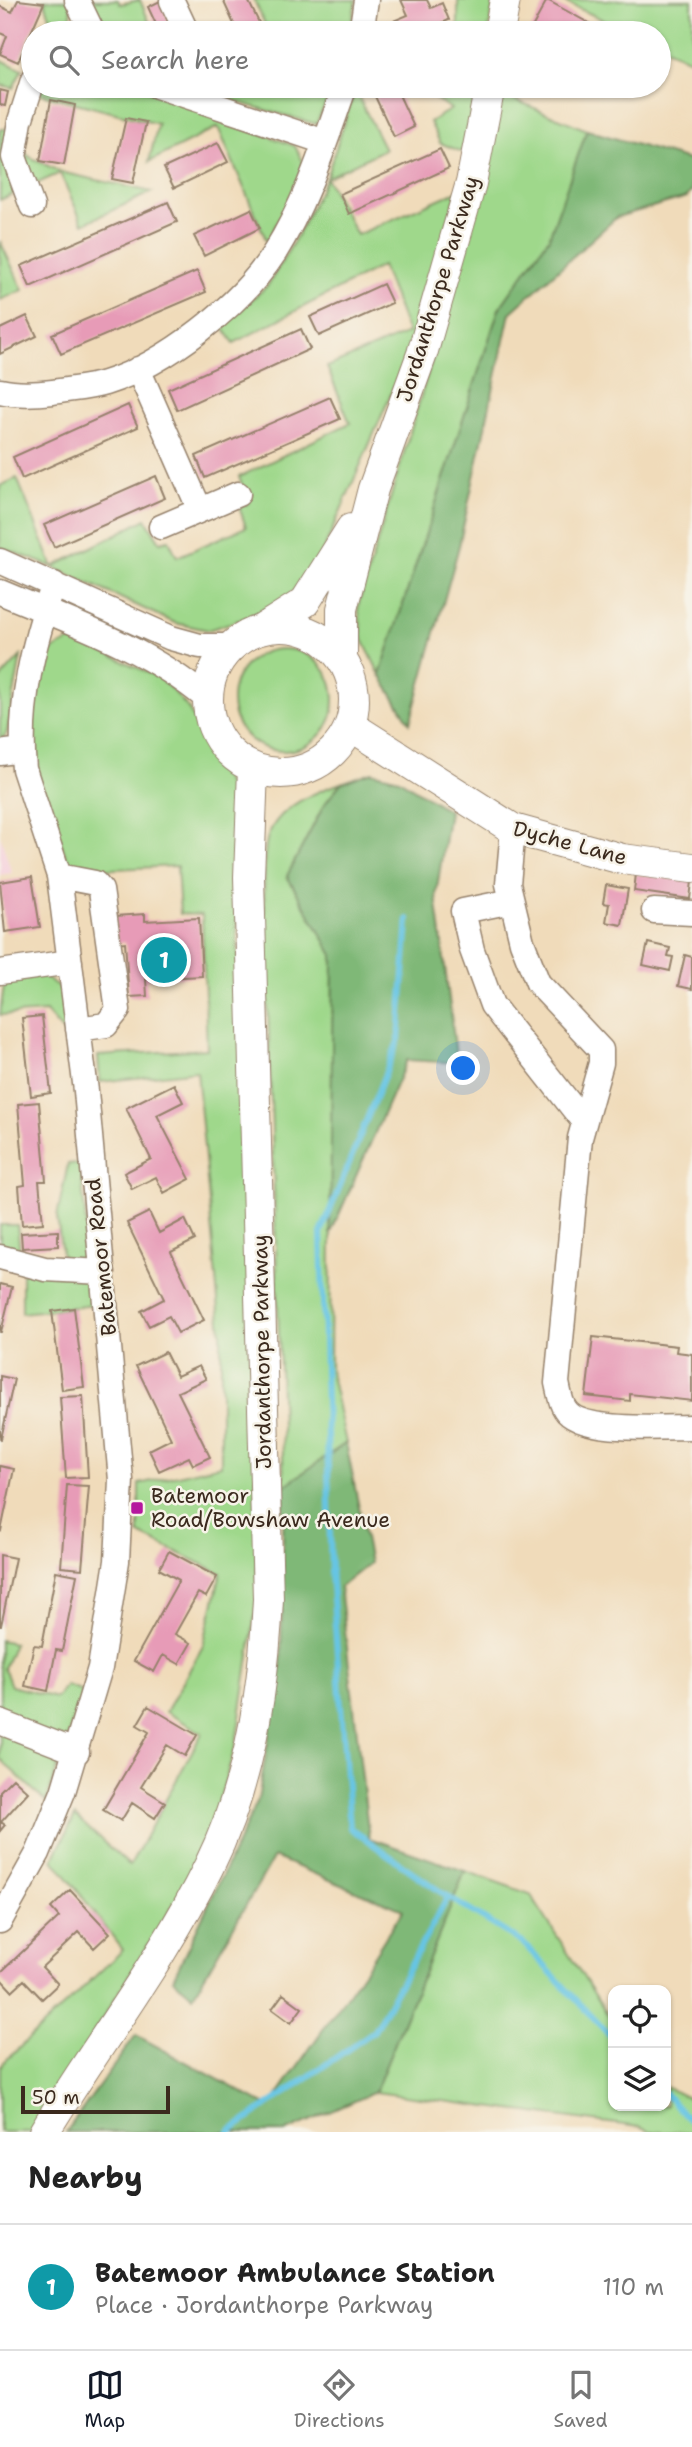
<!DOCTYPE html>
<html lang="en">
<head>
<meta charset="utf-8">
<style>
	body { margin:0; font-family:"Shantell Sans",sans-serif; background:#f6f6f6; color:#222 }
	.controls { position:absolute; right:21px; bottom:21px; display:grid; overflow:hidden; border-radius:14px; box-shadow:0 2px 5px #0004 }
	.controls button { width:63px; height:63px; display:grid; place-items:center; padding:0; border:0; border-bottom:2px solid #e0e0e0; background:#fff; color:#222; font:35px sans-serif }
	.scale { position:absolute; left:21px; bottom:18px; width:149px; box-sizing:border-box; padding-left:7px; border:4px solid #3b2a1e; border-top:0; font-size:19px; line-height:24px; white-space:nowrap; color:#3b2a1e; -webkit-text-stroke:5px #f7f3e8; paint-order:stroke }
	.you { position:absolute; left:464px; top:1069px; width:24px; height:24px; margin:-18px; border:5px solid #fff; border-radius:50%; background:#1a73e8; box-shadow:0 0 0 10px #1a73e833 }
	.badge { display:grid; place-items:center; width:46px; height:46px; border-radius:50%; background:#111827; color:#fff; font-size:23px; font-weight:700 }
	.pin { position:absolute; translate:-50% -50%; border:4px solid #fff; box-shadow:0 2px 7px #0006 }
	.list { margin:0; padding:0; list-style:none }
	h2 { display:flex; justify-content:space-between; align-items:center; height:91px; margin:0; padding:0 28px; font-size:30px }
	h2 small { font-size:23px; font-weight:400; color:#767676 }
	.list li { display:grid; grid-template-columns:46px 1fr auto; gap:21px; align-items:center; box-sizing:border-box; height:126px; padding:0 28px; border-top:2px solid #e0e0e0 }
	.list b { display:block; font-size:26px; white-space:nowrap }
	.list p { margin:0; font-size:23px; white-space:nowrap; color:#767676 }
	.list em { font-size:23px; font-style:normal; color:#767676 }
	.icon { flex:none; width:38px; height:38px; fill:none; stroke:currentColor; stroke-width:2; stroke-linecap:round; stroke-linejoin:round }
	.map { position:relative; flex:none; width:692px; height:2132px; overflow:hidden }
	.search { position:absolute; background:#fff; box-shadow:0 2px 5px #0004; left:21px; right:21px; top:21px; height:77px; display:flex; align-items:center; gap:18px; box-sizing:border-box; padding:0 24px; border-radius:38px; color:#767676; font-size:26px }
	.sheet { height:217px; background:#fff }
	nav { display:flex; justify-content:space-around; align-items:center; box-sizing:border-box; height:98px; border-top:2px solid #e0e0e0; background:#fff; font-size:19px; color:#767676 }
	nav a { display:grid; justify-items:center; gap:4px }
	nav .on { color:#111827 }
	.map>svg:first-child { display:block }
	.built { fill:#f5cfdc }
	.green { fill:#9fd88b; stroke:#6d8154; stroke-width:2 }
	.forest { fill:#7fb877; stroke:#5d714a; stroke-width:2 }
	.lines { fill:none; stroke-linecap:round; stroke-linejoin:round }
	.stream { stroke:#66c5e4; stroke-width:6 }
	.building { fill:#e79bb7 }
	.minor-casing { stroke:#96826c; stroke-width:27 }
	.major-casing { stroke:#96826c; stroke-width:32 }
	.minor { stroke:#fff; stroke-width:24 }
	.major { stroke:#fff; stroke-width:30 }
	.poi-dot { fill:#b5179e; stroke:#f7f3e8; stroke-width:2.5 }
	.labels { text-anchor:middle; stroke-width:5; stroke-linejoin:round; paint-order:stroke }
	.street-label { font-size:21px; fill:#3b2a1e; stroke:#f7f3e8 }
	.poi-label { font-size:21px; fill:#3b2a1e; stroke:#f7f3e8; text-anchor:start }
</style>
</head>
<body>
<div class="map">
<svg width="692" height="2132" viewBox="0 0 692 2132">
	<rect width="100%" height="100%" fill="#f7f3e8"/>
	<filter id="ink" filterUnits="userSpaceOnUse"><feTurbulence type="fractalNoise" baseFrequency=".0143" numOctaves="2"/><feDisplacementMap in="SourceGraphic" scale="14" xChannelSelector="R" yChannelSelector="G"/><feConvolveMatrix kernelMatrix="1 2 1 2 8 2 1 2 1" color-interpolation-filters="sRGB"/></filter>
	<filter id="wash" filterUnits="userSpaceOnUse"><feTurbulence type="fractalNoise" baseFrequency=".00686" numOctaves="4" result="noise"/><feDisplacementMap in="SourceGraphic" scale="28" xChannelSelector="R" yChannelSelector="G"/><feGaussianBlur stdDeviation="1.57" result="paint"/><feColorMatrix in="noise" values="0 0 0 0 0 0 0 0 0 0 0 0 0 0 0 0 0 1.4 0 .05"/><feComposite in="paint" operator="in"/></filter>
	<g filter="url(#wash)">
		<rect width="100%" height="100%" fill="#f0dbba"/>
		<!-- built -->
		<path class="built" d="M0,835L12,873L0,875Z"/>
		<!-- green -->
		<path class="green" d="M44,0H70C73,14 72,23 60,33H56Z
			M88,0H118L120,4L140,0L154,33H105Z
			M254,0H356L350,33H269Z
			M458,0H494L488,33H458Z
			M560,0H692V61L659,46V33H632Z
			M0,59L22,70L13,88L0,85Z
			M41,86H135L295,146L303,162L298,183L267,242L218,127L149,162L158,124L37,93Z
			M251,86H334L316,124L223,98Z
			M415,86H478L462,152L440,143L430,122L451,109Z
			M355,90L385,149L326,178L357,235L457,191L417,334L318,563L292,594L252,616L208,630L175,623L53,567L0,547V486L17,478L53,567L146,519L160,542L169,540L177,557L246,527L239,507L249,503L239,477L350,423L327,367L408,333L382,266L234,343L222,326L268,285L297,236L326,178Z
			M501,94L587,130L549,238L499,309L380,675L363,640L358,606L445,316Z
			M0,129H6L28,156L60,172L152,192L83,224L60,173L0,200Z
			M0,241L23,290L0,300Z
			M69,641L82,642L160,678L175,693L188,708L232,793L256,1461L257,1601L236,1744L202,1859L32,2132H0V2066L123,1950L53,1859L75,1816L130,1866L202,1733L166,1712L203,1646L221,1573L139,1534V1484L221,1465V1333L197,1071L100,1082L98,1056L207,1049L202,915L180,914L177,866L71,871L36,773L32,724L40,666L52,650Z
			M232 700a51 51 0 1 1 102 0a51 51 0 1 1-102 0Z
			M21,656L7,732L0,743V679Z
			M341,783L324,805L287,876L333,955L330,1370L346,1443L284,1486L264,890C265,874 263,851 268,836C279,806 315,792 341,783Z
			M40,974L62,989L66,1035L46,1012L0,1015L4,985Z
			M80,1163L94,1305L22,1313V1273L63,1262L57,1217L68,1164Z
			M0,1225H17L20,1252L0,1243Z
			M0,1640L14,1643L4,1668L11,1686L56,1698L66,1685L83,1691L46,1802L0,1759Z
			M465,1871L530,1894L613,2023V2106H666V2087L692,2100V2132H650L639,2127L375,2092Z"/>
		<!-- forest -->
		<path class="forest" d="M587,130L692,161V191L687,197L617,217L510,313L459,546L410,723L380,675L499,309L549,238Z
			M372,772L399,779L449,811L436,895L457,1063L407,1060L330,1235L333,955L287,876L324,805L341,783Z
			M346,1443L370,1563L340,1587L369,1838L465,1871L375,2092L285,2132H66L136,2035L269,2107L366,1968L403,1910L274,1857L193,1996L173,1979L258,1800L281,1665L284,1486Z"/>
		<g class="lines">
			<!-- stream -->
			<path class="stream" d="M408,919L399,1039L321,1233L331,1571L350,1828L448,1897L523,1943L613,2039
				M666,2095L692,2123
				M229,2132L374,2031L448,1897"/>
		</g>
		<g id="blocks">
			<!-- building -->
			<path class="building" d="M18,0L44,3L18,62L0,54L7,36L0,33V6L12,12Z
				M223,0H248L264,33H238Z
				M401,0H427L431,8L442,3L449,20L419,33H390L386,24L408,15Z
				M547,0L603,31L602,33H529Z
				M160,1L174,33H160L148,7Z
				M382,86H395L414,127L394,137L372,90Z
				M0,90L8,92L5,106L0,105Z
				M51,100L75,105L64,165L40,161Z
				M126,118L146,122L133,183L112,179Z
				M218,143L228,162L174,188L164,168Z
				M440,149L449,168L349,214L340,194Z
				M168,202L177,222L30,287L21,266Z
				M251,209L260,228L204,256L194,236Z
				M197,271L206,292L61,354L52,334Z
				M383,284L392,303L319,336L310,317Z
				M27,316L37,336L0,354V329Z
				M301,329L310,349L177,410L168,389Z
				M330,397L340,419L205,478L196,456Z
				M128,405L138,427L22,479L13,457Z
				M156,476L165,498L54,547L44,525Z
				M636,874L692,881L690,899L634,891Z
				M32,877L40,927L5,932L0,882Z
				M606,885L628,889L622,925L606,922L609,904L603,903Z
				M145,914V921L199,918L202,976L146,979L147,996L129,997L125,942L116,943L115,916Z
				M648,943L670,948L668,956L673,957L670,971L643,965Z
				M685,955L692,957V989L678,986Z
				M42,1016L51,1093L31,1096L22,1018Z
				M174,1084L183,1102L157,1115L190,1179L164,1193L156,1177L132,1189L124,1173L151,1159L126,1108Z
				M39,1102L46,1181H39L43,1223L22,1225L19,1186L25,1185L18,1104Z
				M149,1212L159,1233L185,1219L195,1240L171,1252L204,1320L178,1333L169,1316L149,1326L141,1311L164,1299L127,1223Z
				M58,1231V1246L22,1248L21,1233Z
				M0,1284L12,1287L1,1332H0Z
				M74,1308L84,1387L62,1390L52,1311Z
				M593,1337L677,1346L676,1352L692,1354V1401L630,1394V1401L586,1396Z
				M165,1352L177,1376L199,1366L206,1379L178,1392L210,1457L193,1465L189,1457L159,1471L149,1450L171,1439L136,1366Z
				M0,1376L14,1379L1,1439L0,1438Z
				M83,1396L88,1477L66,1478L60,1397Z
				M0,1466L14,1469L1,1531L0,1530Z
				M67,1485L89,1486L82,1569L61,1567Z
				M169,1551L217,1577L206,1597L198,1593L175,1634L191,1643L179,1664L163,1655L154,1672L134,1661L179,1580L159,1569Z
				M0,1555L15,1558L1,1626H0Z
				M56,1571L77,1575L62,1651L56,1650L48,1691L25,1686L34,1645L42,1646Z
				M148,1706L197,1735L185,1756L167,1745L141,1787L165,1802L155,1818L132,1803L121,1821L103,1810L149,1732L137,1725Z
				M13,1778L28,1792L1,1822L5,1825L0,1831V1791Z
				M70,1890L110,1933L94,1948L79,1932L42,1967L58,1984L42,1999L24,1980L12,1991L0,1978V1973L59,1917L51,1908Z
				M283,1994L302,2008L291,2023L272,2009Z"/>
		</g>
	</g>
	<g filter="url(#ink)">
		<use href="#blocks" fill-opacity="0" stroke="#96826c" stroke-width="2"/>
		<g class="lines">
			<defs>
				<path id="minor" d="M77,0L93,33
					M172,1L187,33
					M361,33L366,0
					M157,86L325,142
					M32,206L14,157L20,121L33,80
					M138,369L200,510
					M0,391C17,395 36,394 53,392C70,389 89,388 105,383C166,364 241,305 275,252C307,201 325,142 345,86
					M161,527L238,494
					M0,561L171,638L200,646H232
					M0,592C71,622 147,648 206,698
					M0,753L22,750
					M513,829L508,884L522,942L538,983L601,1050V1063L580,1138L557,1383C559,1391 560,1402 565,1409C580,1434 664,1427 692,1427
					M59,876L95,883L101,890L118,1010L106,1025L78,1029
					M512,901L463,911L472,950L492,1005L584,1122
					M654,911L692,913
					M0,972L70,962
					M0,1257L45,1269L103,1272
					M0,1722L77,1752
					M0,1921L38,1853L63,1792L100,1668L117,1561L121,1480L86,1091L59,876L24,769C18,704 33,644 54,584"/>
				<path id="major" d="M499,33L505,0
					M208 700a73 73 0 1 1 146 0a73 73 0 1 1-146 0Z
					M264,628L305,602L351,529
					M342,658V609L373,489L422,354L471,183L490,86
					M351,726L513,829L622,859L692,868
					M44,2132C98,2043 163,1960 209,1866C249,1786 264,1688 268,1599L249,877L253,769"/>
			</defs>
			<!-- minor casing -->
			<use href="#minor" class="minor-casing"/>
			<!-- major casing -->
			<use href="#major" class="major-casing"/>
			<!-- minor -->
			<use href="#minor" class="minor"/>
			<!-- major -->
			<use href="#major" class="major"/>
		</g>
	</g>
	<!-- markers -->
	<rect class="poi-dot" x="130" y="1501" width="14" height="14" rx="3.5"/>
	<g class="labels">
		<!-- street labels -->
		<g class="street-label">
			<text transform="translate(438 289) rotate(-73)" y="7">Jordanthorpe Parkway</text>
			<text transform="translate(570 843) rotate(15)" y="7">Dyche Lane</text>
			<text transform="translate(101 1257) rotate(-96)" y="7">Batemoor Road</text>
			<text transform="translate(262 1352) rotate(-91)" y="7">Jordanthorpe Parkway</text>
		</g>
		<!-- poi labels -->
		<g class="poi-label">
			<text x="151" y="1503">Batemoor<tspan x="151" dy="24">Road/Bowshaw Avenue</tspan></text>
		</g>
	</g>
</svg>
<div class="controls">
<button><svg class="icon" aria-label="locate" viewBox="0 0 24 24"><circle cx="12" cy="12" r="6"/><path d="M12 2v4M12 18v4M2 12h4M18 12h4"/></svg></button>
<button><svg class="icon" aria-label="layers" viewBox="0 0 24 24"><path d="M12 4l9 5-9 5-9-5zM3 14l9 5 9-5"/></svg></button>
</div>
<div class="scale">50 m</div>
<div class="you"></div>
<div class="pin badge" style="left:164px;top:960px;background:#0f9aa8">1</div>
<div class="search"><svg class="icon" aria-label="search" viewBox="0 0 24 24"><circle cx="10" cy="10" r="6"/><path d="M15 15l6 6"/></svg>Search here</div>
</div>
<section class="sheet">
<h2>Nearby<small></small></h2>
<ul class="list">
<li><span class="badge" style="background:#0f9aa8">1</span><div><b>Batemoor Ambulance Station</b><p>Place · Jordanthorpe Parkway</p></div><em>110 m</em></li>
</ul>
</section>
<nav>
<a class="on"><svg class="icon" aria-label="map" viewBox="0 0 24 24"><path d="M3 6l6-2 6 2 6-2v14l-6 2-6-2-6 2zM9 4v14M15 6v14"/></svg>Map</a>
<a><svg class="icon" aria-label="directions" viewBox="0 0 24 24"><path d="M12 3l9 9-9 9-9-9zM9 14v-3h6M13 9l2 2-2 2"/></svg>Directions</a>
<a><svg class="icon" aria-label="saved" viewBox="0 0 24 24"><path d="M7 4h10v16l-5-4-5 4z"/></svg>Saved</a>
</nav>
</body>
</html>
